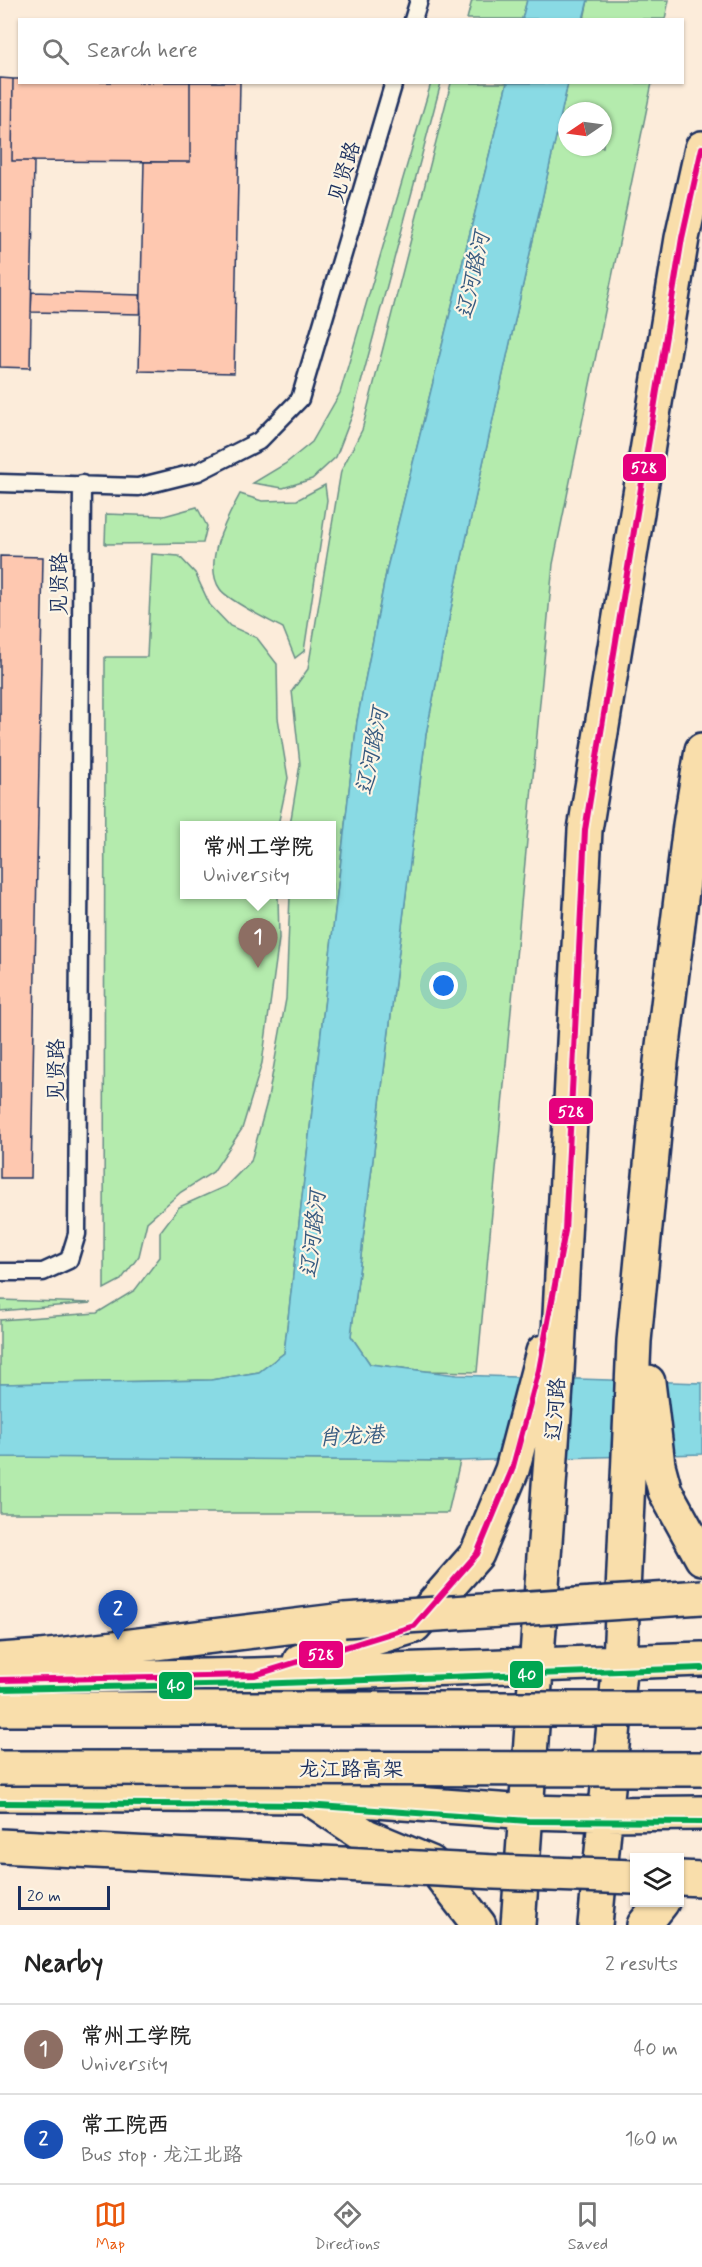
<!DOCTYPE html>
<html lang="en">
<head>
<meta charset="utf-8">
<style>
	body { margin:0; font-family:Mynerve,"LXGW WenKai TC",sans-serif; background:#f6f6f6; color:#222 }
	.controls { position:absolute; right:18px; bottom:18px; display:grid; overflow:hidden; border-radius:0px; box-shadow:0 2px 4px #0004 }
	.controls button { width:54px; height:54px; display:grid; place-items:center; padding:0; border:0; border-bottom:2px solid #e0e0e0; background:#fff; color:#222; font:30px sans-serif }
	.compass { position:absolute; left:558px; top:102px; width:54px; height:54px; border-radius:50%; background:#fff; box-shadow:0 2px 4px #0004; rotate:257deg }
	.scale { position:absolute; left:18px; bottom:15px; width:92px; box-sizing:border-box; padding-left:6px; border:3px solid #1b2f5e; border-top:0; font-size:16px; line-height:21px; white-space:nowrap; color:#1b2f5e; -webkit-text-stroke:4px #fcf5e5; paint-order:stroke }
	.you { position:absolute; left:444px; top:986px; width:21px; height:21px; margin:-15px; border:4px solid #fff; border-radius:50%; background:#1a73e8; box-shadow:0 0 0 9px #1a73e833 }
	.badge { display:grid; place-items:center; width:39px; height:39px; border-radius:50%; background:#ea580c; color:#fff; font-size:20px; font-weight:700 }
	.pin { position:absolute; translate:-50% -50px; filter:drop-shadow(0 2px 3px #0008) }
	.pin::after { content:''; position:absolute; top:32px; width:21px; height:18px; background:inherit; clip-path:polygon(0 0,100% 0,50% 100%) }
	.popup { position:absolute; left:180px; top:821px; width:156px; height:78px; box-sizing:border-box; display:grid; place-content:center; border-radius:0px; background:#fff; filter:drop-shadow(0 2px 4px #0005); font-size:20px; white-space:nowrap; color:#767676 }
	.popup b { font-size:22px; color:#222 }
	.popup::after { content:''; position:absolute; left:50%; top:100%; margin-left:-12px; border:12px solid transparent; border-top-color:#fff }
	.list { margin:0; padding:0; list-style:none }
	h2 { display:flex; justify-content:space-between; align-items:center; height:78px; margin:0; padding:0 24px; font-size:26px }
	h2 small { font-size:20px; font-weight:400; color:#767676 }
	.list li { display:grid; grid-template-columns:39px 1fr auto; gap:18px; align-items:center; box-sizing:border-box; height:90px; padding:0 24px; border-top:2px solid #e0e0e0 }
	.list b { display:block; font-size:22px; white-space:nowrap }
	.list p { margin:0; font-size:20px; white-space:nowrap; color:#767676 }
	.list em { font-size:20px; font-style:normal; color:#767676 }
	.icon { flex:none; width:33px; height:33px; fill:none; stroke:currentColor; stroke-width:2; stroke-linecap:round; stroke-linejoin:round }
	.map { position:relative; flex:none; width:702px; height:1925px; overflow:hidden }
	.search { position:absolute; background:#fff; box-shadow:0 2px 4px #0004; left:18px; right:18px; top:18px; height:66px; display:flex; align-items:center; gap:15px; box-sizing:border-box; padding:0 21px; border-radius:0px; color:#767676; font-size:22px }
	.sheet { height:258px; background:#fff }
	nav { display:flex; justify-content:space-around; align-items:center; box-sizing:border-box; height:84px; border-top:2px solid #e0e0e0; background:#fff; font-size:16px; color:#767676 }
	nav a { display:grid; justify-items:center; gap:3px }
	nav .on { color:#ea580c }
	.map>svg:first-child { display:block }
	.green { fill:#b4ebad; stroke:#688d86; stroke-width:1.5; fill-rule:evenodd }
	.water { fill:#89dae4; stroke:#5d96ae; stroke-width:1.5 }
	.building { fill:#fec8b0; stroke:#1b2f5e; stroke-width:1.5 }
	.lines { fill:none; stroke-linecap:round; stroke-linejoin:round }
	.lane-casing { stroke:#1b2f5e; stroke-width:21 }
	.primary-casing { stroke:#1b2f5e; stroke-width:38 }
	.highway-casing { stroke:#1b2f5e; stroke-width:38 }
	.lane { stroke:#fcf5e5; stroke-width:16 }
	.primary { stroke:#f9deab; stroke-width:33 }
	.highway { stroke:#f9deab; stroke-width:33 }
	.highway-bridge-casing { stroke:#1b2f5e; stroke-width:38; stroke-linecap:butt }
	.highway-bridge { stroke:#f9deab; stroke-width:33 }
	.bus-1-casing { stroke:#fcf5e5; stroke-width:10 }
	.bus-2-casing { stroke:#fcf5e5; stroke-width:10 }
	.bus-1 { stroke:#e5007d; stroke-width:6 }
	.bus-2 { stroke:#00a651; stroke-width:6 }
	.labels { text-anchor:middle; stroke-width:4.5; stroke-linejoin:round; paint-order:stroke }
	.street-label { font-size:21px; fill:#1b2f5e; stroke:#fcf5e5 }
	.water-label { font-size:22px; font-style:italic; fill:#365a80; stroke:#fcf5e5 }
	.line-badge { stroke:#fcf5e5; stroke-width:2 }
	.badge-label { font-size:16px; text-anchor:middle; font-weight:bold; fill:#fff }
</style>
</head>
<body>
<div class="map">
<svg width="702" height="1925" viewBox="0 0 702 1925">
	<rect width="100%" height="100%" fill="#fcecda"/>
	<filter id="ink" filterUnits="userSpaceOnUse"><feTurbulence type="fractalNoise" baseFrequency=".0167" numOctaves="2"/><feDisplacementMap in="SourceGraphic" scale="12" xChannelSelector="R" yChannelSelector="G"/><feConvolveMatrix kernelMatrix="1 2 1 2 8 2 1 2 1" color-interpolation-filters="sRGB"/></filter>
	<g filter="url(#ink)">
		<!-- green -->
		<path class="green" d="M472,0H527L522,19H467Z
			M588,0H669L665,19H584Z
			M431,83H441L353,413L336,457L312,479L283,488L253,483L285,464L312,442L340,393Z
			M451,83H507L387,568L357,721L284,1353L259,1372L211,1380L0,1384V1320L97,1313L135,1290L160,1257V1232L179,1207L226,1186L251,1161L268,1098L286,999L290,895L332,894V826L290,825L300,764L292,691L308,669L341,471L362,430Z
			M568,83H652L553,564L477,1372L426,1371L370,1364L351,1336L426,734L455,589ZM567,111H603V147H567Z
			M325,485L327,500L304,651L295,658L283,628C270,621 227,600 220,589C202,563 227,518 240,494L262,501L297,500Z
			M197,507L207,526L203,543L105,544L106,514L164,516Z
			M152,554L179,556L195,573L210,605L230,626L257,638L277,664L278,718L288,778L278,825L184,826V894L278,895L279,939L262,1063L242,1129L213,1172L181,1192L147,1222L139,1256L121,1280L104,1289L105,657H147Z
			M0,1300L91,1303L0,1311Z
			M0,1457H44L460,1461L448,1513H0Z"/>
		<!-- water -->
		<path class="water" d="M527,0H588L583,19H522Z
			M507,83H568L455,589L426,734L351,1336L370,1364L457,1375L702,1383V1454L460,1461L0,1457V1384L211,1380L259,1372L284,1353L357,721L387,568Z"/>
		<!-- building -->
		<path class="building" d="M0,78L13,79L12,161H34L30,368L0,367Z
			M13,79H20V82H190V162L12,161Z
			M190,82H240L234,373L139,371L144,162H190Z
			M32,292L140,295L141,314L31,312Z
			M0,556L43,557L31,1178H0Z"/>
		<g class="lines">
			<defs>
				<path id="lane" d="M413,20L419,0
					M0,483L138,487L198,472L259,441L300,399L394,82
					M0,1272H43L69,1260L77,1234L82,484"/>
				<path id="primary" d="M648,1382L658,1465L665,1491L702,1558
					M300,1661L414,1626L477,1554L512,1470L543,1352
					M0,1680L255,1675L702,1659
					M0,1794L306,1796L528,1812L606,1814L702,1813
					M308,1797L366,1836L431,1863L479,1925
					M518,1925L557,1372L585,830L682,238L702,148
					M595,1925L620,1661L634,1341L661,1062L690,825L702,750
					M644,1925L662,1902"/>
				<path id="highway" d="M0,1660L41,1657L344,1620"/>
			</defs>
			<!-- lane casing -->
			<use href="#lane" class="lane-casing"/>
			<!-- primary casing -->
			<use href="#primary" class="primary-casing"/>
			<!-- highway casing -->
			<use href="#highway" class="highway-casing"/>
			<!-- lane -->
			<use href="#lane" class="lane"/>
			<!-- primary -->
			<use href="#primary" class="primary"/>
			<!-- highway -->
			<use href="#highway" class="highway"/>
			<defs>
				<path id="highway-bridge" d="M344,1620L702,1597
					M0,1709H702
					M0,1768L702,1769
					M0,1846L495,1872L634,1877
					M680,1878L702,1879"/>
			</defs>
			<!-- highway-bridge casing -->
			<use href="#highway-bridge" class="highway-bridge-casing"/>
			<!-- highway-bridge -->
			<use href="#highway-bridge" class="highway-bridge"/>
			<defs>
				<path id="bus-1" d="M0,1680L255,1675L414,1626L477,1554L512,1470L539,1370L565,1231L585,830L682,238L702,148"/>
				<path id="bus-2" d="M0,1689L255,1684L702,1668
					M0,1803L306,1805L528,1821L702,1822"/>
			</defs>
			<!-- bus-1 casing -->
			<use href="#bus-1" class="bus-1-casing"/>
			<!-- bus-2 casing -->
			<use href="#bus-2" class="bus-2-casing"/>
			<!-- bus-1 -->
			<use href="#bus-1" class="bus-1"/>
			<!-- bus-2 -->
			<use href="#bus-2" class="bus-2"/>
		</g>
	</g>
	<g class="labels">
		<!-- street labels -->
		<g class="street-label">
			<text transform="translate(344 172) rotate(-73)" y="7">见贤路</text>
			<text transform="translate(59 584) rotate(-90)" y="7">见贤路</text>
			<text transform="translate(56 1070) rotate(-90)" y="7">见贤路</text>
			<text transform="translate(555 1409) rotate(-86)" y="7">辽河路</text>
			<text x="351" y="1776">龙江路高架</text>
		</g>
		<!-- water labels -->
		<g class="water-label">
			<text transform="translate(472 275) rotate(-78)" y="8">辽河路河</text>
			<text transform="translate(371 751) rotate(-79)" y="8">辽河路河</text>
			<text transform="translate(312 1234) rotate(-84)" y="8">辽河路河</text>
			<text transform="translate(351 1435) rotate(-3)" y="8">肖龙港</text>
		</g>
	</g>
	<g class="line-badge">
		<rect x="622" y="453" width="45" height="29" rx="6" fill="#e5007d"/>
		<rect x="548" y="1097" width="46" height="28" rx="6" fill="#e5007d"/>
		<rect x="298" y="1640" width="46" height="29" rx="6" fill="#e5007d"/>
		<rect x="509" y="1660" width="35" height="29" rx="6" fill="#00a651"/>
		<rect x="158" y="1671" width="35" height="29" rx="6" fill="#00a651"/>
	</g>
	<g class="badge-label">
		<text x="644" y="473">528</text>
		<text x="571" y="1117">528</text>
		<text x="321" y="1660">528</text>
		<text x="527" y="1680">40</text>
		<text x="176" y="1691">40</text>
	</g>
</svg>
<div class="controls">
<button><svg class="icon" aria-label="layers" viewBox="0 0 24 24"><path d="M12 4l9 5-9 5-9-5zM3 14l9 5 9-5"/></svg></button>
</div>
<svg class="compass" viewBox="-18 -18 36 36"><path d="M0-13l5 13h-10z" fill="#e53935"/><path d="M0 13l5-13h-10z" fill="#767676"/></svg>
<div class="scale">20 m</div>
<div class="you"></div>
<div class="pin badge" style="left:258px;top:968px;background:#8d6e63">1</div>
<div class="popup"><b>常州工学院</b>University</div>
<div class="pin badge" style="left:118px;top:1640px;background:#1a4fb4">2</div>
<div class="search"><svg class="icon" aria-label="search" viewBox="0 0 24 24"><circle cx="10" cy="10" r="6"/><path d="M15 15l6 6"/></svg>Search here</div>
</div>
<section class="sheet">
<h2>Nearby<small>2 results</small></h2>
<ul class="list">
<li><span class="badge" style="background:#8d6e63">1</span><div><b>常州工学院</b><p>University</p></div><em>40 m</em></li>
<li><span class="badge" style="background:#1a4fb4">2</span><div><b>常工院西</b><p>Bus stop · 龙江北路</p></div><em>160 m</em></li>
</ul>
</section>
<nav>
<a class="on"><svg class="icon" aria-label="map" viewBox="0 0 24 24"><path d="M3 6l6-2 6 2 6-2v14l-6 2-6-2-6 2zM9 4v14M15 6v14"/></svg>Map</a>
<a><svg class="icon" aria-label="directions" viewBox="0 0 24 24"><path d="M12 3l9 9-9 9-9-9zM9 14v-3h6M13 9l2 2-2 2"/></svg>Directions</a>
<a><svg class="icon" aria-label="saved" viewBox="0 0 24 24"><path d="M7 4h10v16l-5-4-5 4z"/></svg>Saved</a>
</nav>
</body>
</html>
